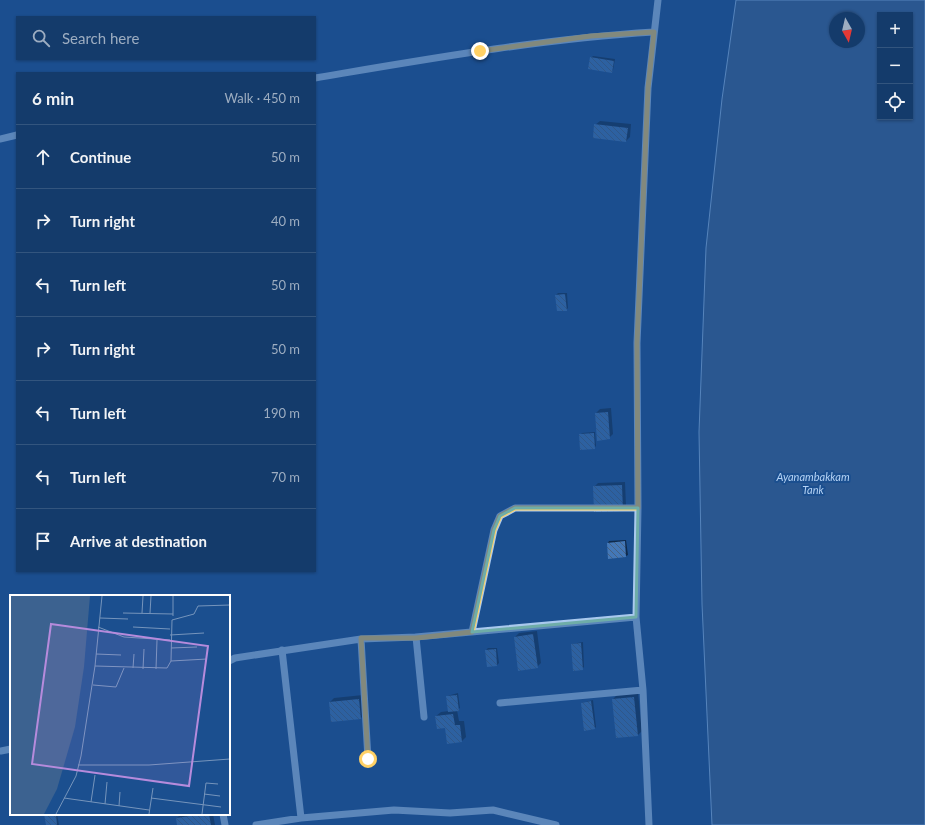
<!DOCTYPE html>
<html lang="en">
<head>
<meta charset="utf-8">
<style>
	body { margin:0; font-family:Lato,sans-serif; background:#214673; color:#f1f3f6 }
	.controls { position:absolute; right:12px; top:12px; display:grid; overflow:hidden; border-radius:0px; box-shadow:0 1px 3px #0004 }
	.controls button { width:36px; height:36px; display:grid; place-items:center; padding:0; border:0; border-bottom:1px solid #33557e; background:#143b6b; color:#f1f3f6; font:20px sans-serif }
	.compass { position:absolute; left:829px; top:12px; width:36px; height:36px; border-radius:50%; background:#143b6b; box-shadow:0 1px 3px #0004; rotate:172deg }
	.stop { position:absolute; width:12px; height:12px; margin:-9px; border:3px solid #ffd166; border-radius:50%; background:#fff }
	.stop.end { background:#ffd166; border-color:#fff; box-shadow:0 1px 4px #0008 }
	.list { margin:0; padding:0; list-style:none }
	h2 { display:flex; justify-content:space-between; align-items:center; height:52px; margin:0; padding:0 16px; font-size:17px }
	h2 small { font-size:13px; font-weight:400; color:#9dadc1 }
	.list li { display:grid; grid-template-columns:26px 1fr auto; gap:12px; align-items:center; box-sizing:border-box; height:64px; padding:0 16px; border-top:1px solid #33557e }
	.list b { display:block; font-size:15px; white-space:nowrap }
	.list em { font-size:13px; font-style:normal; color:#9dadc1 }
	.icon { flex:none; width:22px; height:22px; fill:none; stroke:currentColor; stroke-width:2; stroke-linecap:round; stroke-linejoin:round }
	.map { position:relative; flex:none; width:925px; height:825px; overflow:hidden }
	.search { position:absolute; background:#143b6b; box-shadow:0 1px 3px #0004; left:16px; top:16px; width:300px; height:44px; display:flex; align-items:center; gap:10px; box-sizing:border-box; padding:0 14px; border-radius:0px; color:#9dadc1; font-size:15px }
	.panel { position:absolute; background:#143b6b; box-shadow:0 1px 3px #0004; left:16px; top:72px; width:300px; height:500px; border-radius:0px }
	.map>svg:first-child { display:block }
	.water { fill:#3c6290; stroke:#9cc4f0; fill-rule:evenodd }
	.shadow { fill:#0007 }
	.building { fill:url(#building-back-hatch) }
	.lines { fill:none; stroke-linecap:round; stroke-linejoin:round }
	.minor { stroke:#a9c9ee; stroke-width:7 }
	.route { stroke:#ffd166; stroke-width:5 }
	.marked { fill:none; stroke:#6fada8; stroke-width:3; stroke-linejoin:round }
	.labels { text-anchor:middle; stroke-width:4; stroke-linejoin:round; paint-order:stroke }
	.water-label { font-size:11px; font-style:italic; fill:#b5d3f5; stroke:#1b4f8f }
	.inset-road { fill:none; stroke:#7695bc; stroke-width:1 }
	.view { fill:#b68bdc; fill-opacity:0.15; stroke:#b68bdc; stroke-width:2 }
	.inset-edge { fill:none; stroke:#fff; stroke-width:2 }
</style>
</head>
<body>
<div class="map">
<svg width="925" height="825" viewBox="0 0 925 825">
	<defs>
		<pattern id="building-back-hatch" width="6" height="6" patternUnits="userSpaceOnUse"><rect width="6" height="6" fill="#4478b7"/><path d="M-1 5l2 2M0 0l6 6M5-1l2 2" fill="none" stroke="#486282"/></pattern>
	</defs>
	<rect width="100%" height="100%" fill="#1b4f8f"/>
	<!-- water -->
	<path class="water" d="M736,0H925V825H712L702,604L699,432L706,248L722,99ZM880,15H910V117H880ZM835,18H859V42H835Z"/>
	<!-- shadow -->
	<path class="shadow" d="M593,56L615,59L613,70L611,72L591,58Z
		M600,121L631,124L630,137L626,141L595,125Z
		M558,293H567L568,308L566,310L556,295Z
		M611,408L613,434L609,438L596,413L600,409Z
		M595,432L596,446L594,448L580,435L582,433Z
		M625,482L626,506L622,510L594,487L598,483Z
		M626,540L628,555L626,556L608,543L609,541Z
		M537,631L541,663L537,667L515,637L519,633Z
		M583,642L584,667L582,669L572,644Z
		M488,648H497L499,663L497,665L486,650Z
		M458,693L460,708L457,710L459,721H464L466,737L462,741L436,716L441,712L449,711L447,696Z
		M638,693L642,731L638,735L613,699L617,695Z
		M363,695L365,714L361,718L330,702L334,698Z
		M593,700L596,727L595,728L582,703Z
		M45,814H57L59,825H47Z
		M181,814H213L215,825H178L177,818Z"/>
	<!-- building -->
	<path class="building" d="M590,57L614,61L612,73L588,69Z
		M594,124L628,128L626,142L593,138Z
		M565,294L567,311H557L555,295Z
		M608,412L610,439L597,441L595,413Z
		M594,433L595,449L580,450L579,434Z
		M622,485L623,511L594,512L593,486Z
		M625,541L626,557L608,559L607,543Z
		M533,634L538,668L518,671L514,637Z
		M581,643L583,670L573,671L571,644Z
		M496,649L497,666L487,667L485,650Z
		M457,695L459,711L448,712L446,696Z
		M634,697L638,736L616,738L612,699Z
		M359,699L361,719L331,722L329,702Z
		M591,701L595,729L584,731L581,703Z
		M453,714L455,725H460L462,742L447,744L445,728L437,729L435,716Z
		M44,814H56L57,825H46Z
		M204,814H209L211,825H177L176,818Z"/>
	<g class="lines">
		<!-- minor -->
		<path class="minor" d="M315,78C428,59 540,39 654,32
			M0,139L17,135
			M472,632L494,530L500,516L515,508H638
			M416,637L424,717
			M361,639L368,759
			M282,650L301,818
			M229,661L235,658L361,639L416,637L636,617
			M500,703L643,690
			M1,751L11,749
			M223,814L225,825
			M256,825L301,818L394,810L450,813L493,810L556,825
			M649,825L643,690L636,617L638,508L637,343L648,88L658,0"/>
	</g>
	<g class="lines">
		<!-- route -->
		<path class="route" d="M368,759L361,638H416L472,632L494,530L500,516L515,508H638L637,343L648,88L654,32L591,36L480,51"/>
	</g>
	<!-- marked area -->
	<path d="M0 0H925V825H0ZM515,508H638L636,617L472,632L494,530L500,516Z" fill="#1b4f8f" fill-opacity=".55" fill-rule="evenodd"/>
	<path class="marked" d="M515,508H638L636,617L472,632L494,530L500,516Z"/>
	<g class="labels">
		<!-- water labels -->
		<g class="water-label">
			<text x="813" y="481">Ayanambakkam<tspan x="813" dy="13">Tank</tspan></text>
		</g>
	</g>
	<!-- overview -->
	<g transform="translate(10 595)">
		<rect width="220" height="220" fill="#1b4f8f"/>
		<path d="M0,1H80L74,72L65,132L47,194L34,219H0Z" fill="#3c6290"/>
		<path class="inset-road" d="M163,1V21M113,18L163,19M132,18L133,1M140,18L141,1M90,23L118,24M88,32L114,42L160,45M123,32L160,34M160,40L194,38M161,53L187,52M86,59L111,60M161,66L197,64M85,71L157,73L161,66L162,25L184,19L188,11L220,10M123,73L124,59M133,74L134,54M146,74L147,45M83,90L106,92L114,73M68,170H139L220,164M194,199L210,201M54,203L139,215M141,203L211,212M81,207L85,180M95,209L97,187M109,211L110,197M46,219L66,181L71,161L85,71L92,1M139,219L143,193M192,219L196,188L208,189"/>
		<path class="view" d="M41,29L198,51L179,191L22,169Z"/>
		<rect width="220" height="220" class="inset-edge"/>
	</g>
</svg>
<div class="controls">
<button>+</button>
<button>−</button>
<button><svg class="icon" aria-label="locate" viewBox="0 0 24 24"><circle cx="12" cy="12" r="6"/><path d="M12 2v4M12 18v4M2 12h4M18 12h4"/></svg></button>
</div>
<svg class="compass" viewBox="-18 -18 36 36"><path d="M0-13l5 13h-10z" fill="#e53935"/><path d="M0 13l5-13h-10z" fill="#9dadc1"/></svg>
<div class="stop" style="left:368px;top:759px"></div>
<div class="stop end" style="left:480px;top:51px"></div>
<div class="search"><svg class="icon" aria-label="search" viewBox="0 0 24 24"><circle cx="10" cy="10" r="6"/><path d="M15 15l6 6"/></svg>Search here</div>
<section class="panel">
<h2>6 min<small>Walk · 450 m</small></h2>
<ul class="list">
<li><svg class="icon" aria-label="ahead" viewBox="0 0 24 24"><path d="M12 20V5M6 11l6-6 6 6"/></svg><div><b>Continue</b></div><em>50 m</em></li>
<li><svg class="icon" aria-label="right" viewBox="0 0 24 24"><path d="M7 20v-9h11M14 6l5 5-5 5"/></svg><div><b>Turn right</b></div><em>40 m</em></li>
<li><svg class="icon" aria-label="left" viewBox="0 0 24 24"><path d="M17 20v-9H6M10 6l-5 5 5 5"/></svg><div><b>Turn left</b></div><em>50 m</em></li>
<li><svg class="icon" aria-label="right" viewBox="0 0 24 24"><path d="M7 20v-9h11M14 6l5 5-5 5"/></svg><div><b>Turn right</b></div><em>50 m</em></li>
<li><svg class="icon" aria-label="left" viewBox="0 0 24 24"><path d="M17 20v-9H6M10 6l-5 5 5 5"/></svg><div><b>Turn left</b></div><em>190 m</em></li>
<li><svg class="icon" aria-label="left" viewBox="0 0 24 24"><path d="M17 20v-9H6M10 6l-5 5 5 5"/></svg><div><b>Turn left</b></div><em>70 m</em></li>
<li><svg class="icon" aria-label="arrive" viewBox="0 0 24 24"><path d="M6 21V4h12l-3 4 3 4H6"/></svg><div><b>Arrive at destination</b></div></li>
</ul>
</section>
</div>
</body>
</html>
